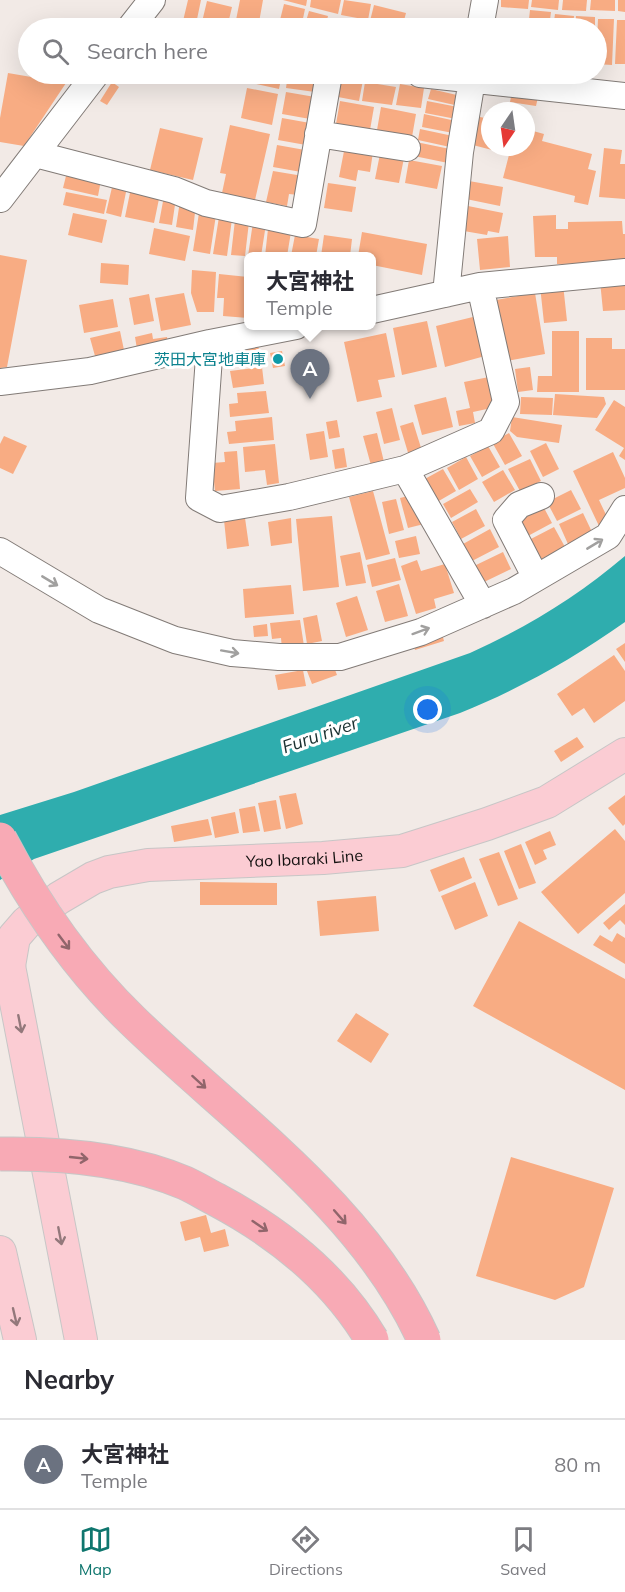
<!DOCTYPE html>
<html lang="en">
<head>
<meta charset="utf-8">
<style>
	body { margin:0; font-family:Mulish,"Noto Sans JP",sans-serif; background:#f7f7f7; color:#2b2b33 }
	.compass { position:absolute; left:481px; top:102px; width:54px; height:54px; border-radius:50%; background:#fff; box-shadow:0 6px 24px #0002; rotate:193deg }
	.you { position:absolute; left:428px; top:710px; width:21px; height:21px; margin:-15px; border:4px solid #fff; border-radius:50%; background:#1a73e8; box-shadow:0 0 0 9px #1a73e833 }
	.badge { display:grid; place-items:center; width:39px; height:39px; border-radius:50%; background:#0f766e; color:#fff; font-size:20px; font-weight:700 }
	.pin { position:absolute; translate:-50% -50px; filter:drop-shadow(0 2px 3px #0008) }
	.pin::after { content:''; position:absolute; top:32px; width:21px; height:18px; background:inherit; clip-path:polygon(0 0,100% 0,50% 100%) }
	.popup { position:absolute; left:244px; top:252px; width:132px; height:78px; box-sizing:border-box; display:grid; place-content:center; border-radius:9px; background:#fff; filter:drop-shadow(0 2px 4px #0005); font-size:20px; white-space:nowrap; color:#7c7c81 }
	.popup b { font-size:22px; color:#2b2b33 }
	.popup::after { content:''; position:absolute; left:50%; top:100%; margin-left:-12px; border:12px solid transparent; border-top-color:#fff }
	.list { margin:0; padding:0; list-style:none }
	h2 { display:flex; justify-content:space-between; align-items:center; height:78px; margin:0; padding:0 24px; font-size:26px }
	h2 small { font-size:20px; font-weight:400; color:#7c7c81 }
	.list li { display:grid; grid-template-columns:39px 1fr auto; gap:18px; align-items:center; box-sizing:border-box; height:90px; padding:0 24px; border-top:2px solid #e1e1e2 }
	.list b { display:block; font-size:22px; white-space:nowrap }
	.list p { margin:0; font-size:20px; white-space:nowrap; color:#7c7c81 }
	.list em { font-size:20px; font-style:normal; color:#7c7c81 }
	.icon { flex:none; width:33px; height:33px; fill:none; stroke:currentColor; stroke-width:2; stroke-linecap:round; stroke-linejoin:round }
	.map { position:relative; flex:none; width:625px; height:1340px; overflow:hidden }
	.search { position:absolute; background:#fff; box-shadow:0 6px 24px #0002; left:18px; right:18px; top:18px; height:66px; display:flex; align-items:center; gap:15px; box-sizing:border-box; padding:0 21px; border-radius:33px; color:#7c7c81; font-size:22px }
	.sheet { height:168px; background:#fff }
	nav { display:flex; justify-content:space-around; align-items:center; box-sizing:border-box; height:84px; border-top:2px solid #e1e1e2; background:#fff; font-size:16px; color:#7c7c81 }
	nav a { display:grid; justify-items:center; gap:3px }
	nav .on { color:#0f766e }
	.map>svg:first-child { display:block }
	.water { fill:#2fadae }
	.building { fill:#f8ac83 }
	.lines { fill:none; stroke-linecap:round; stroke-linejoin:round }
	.minor-casing { stroke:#827b77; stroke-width:28 }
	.major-casing { stroke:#c7c6c6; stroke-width:34 }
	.minor { stroke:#fff; stroke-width:26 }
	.major { stroke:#fbccd3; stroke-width:32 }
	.highway-bridge-casing { stroke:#c7c6c6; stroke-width:35; stroke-linecap:butt }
	.highway-bridge { stroke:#f8aab5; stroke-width:33 }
	.oneway { stroke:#a1a09f }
	.oneway2 { stroke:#91656b }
	.oneway3 { stroke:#93787b }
	.culture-dot { fill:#0f9aa8; stroke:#fff; stroke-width:2 }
	.labels { text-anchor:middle; stroke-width:6; stroke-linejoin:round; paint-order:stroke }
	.culture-label { font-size:16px; fill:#0d838f; stroke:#fff; text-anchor:end }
	.street-label { font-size:16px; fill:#141110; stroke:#fff }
	.water-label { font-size:18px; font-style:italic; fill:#1b3131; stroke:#fff }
</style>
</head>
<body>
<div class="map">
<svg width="625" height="1340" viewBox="0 0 625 1340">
	<rect width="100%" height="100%" fill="#f2eae6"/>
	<!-- water -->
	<path class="water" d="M625,556V622C573,659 519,689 460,713L34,859L0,880V815L74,792L470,653C526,628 578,596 625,556Z"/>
	<!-- building -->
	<path class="building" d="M188,0H201L196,24L183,21Z
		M240,0H263L258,28L235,25Z
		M283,0H307L306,6Z
		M311,0H341L338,14L310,7Z
		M344,0L371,4L368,20L341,15Z
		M501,0H529L528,9L501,7Z
		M532,0H559L558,10L531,7Z
		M563,0H587L586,11L562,10Z
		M591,0H615V11L590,10Z
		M618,0H625V12L618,11Z
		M207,1L232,7L227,28L202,22Z
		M284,4L305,9L301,28H278Z
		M374,5L406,13L402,28L370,21Z
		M530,10L551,12L549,28H528Z
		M309,11L328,16L325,28H304Z
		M555,14L574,16L573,28H553Z
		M576,16L595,17V28H575Z
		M349,19L367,23L366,28H347Z
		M598,19H614L612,65L596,64Z
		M617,20H625V64H615Z
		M405,22L416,25L415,28H403Z
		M8,73L66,83L24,146L0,142V118Z
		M243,74H282L279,89L242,81Z
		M288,74H318L315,92L286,88Z
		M342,76L363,80L359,101L338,97Z
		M112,82L119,87L107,105L100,101Z
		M365,82L396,87L392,105L362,101Z
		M400,84L424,88L421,108L396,105Z
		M247,88L278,94L272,125L241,118Z
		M431,89L461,96L459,106L428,99Z
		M286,92L315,97L310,119L282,114Z
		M512,92L538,97L536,106L510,102Z
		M340,101L374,107L370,130L336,124Z
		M427,101L458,107L456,119L425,113Z
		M381,107L416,114L412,137L377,130Z
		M424,114L456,121L453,133L422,127Z
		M475,116L490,119V147H492V150L469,144Z
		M282,118L310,123L306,145L278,140Z
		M230,125L270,134L255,200L222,193L226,174L220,173Z
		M160,128L203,138L193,180L150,170Z
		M420,129L453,136L450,147L418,140Z
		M526,129L544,134L542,141L592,154L588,169L596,171L588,205L574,202L575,196L503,178L511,147H526Z
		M416,142L450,149L448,163L414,156Z
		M277,145L305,150L301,172L273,167Z
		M345,146L373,152L370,172L358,170L356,181L339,177Z
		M604,148L622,150L620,164H625V199L599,197Z
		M380,154L404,158L399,183L375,179Z
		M409,160L442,166L437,189L405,183Z
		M273,171L303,176L299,195L289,194L287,206L266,202Z
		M67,172L101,180L98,196L63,188Z
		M469,181L503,187L500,206L466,199Z
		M113,183L127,187L121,217L106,213Z
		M328,183L356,187L352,212L324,208Z
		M131,188L160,194L154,223L125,217Z
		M66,192L107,200L104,214L63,205Z
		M164,196L176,198L172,225L159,223Z
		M180,201L196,204L193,230L176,227Z
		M463,205L503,213L499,233L488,231L487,235L458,230Z
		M73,213L107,220L102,243L68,235Z
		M199,213L216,215L210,254L193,251Z
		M556,215V229H568V222L622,221L623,234H625V263L557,264V257H535L533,216Z
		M219,217L232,219L227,256L213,254Z
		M235,220L249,222L245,256L231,255Z
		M253,222L266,224L261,256H248Z
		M154,228L190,236L185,261L149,254Z
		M268,229L291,232L287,256H265Z
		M362,232L427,244L422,275L372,265V256H358Z
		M295,235L319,239L316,256H291Z
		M324,235L352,239L350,256H321Z
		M508,236L510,267L480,270L477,239Z
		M0,255L27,260L7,367L0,368Z
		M101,263L129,265L128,285L100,283Z
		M192,270L216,272L214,312H197L191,293Z
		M219,274L248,277V318L223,316L224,298H217Z
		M625,279V310L603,311L600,281Z
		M563,284L567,321L544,323L540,286Z
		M184,293L191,325L161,331L155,298Z
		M535,293L545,354L506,361L496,300Z
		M149,294L154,321L134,325L129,298Z
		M113,299L118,327L84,333L79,305Z
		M477,316L485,356L445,367L436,326Z
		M427,321L437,367L402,375L393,328Z
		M120,331L124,350L95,356L90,338Z
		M552,331H579V392H537L538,376H552Z
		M152,333L153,339L167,337L168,343L137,349L135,337Z
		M386,333L395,377L378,380L382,397L357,402L344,342Z
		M586,338H612V349H625V390H586Z
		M258,345L261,361L229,366L226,351Z
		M282,351L285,366L273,368L270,353Z
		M262,367L264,384L233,388L230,371Z
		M530,367L533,390L518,392L515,369Z
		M489,377L496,407L473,412L475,423L459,426L456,411L470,408L464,382Z
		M266,391L269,413L230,417L229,404L238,403L237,393Z
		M555,394L604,397L606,404L597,418L553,415Z
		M446,397L453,427L422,435L414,405Z
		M521,397L553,398L552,415L520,414Z
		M614,400L625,407V460L619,456L624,448L595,430Z
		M392,408L400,440L384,444L376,412Z
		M272,417L274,440L229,444L227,432L236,431L235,421Z
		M512,417L562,425L559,443L517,437L510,431Z
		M337,420L340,437L329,439L326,422Z
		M413,422L422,451L409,456L400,426Z
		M324,431L328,457L310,460L306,434Z
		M377,433L385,466L372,469L363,436Z
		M509,433L522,456L505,465L492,442Z
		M4,436L27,446L13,474L0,468V444Z
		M546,443L559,469L543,477L530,451Z
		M275,444L279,483L267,485L265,470L245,472L243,447Z
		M488,446L500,467L482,477L470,456Z
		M344,448L347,467L335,469L332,450Z
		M237,451L240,489L215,491L212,463L225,462L224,452Z
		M613,452L625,478V488L599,500L609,521L599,526L573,471Z
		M466,457L478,479L459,490L447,468Z
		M530,459L541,481L520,491L508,469Z
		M443,469L456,491L437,502L423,480Z
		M503,470L515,490L494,502L482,482Z
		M470,489L478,502L451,518L443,504Z
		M571,490L581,509L557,521L547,502Z
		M373,491L390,554L366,560L349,497Z
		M416,494L424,524L408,528L400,498Z
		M396,499L404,530L389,534L382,502Z
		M543,506L552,523L526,537L517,520Z
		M476,509L485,526L461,539L452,522Z
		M583,513L592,532L568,544L559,524Z
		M332,516L339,587L303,591L296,519Z
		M245,518L249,546L227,549L224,520Z
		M291,518L292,543L271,546L268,522Z
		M554,527L565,547L537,561L527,541Z
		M490,529L499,547L472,561L463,544Z
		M416,536L420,554L399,558L395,541Z
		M360,552L366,583L346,586L340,556Z
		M503,552L511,569L482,583L474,566Z
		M395,558L401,580L372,587L367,565Z
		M417,560L421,571L445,564L454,593L434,599L436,608L416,614L401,566Z
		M399,584L408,616L385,622L376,591Z
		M291,585L294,614L245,618L243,589Z
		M357,596L368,630L346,637L336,603Z
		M317,615L322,641L307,644L303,618Z
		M300,620L304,646L282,649L281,638L272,639L270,623Z
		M267,624L268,636L254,637L253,626Z
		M441,630L444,641L415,650L412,640Z
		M625,643V662L616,649Z
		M614,655L625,671V701L594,723L584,708L572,716L557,694Z
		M332,662L337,675L312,684L307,671Z
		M303,670L306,686L278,690L275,675Z
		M577,737L584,747L561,762L554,751Z
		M296,793L303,824L286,829L279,796Z
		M625,795V824L623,826L608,808Z
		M276,800L281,829L264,832L258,803Z
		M255,806L260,831L243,833L239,809Z
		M235,812L239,833L215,838L211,817Z
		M208,819L212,835L174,842L171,826Z
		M615,829L625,841V893L578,934L541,892Z
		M550,831L556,845L543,850L547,859L535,865L525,842Z
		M521,844L536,883L519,889L504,851Z
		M499,852L518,899L498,906L479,859Z
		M464,857L472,878L439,892L430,870Z
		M200,882L277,883V905H200Z
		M475,882L488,916L455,930L441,896Z
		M376,896L379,931L320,936L317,901Z
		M625,904V925L620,920L609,930L603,923Z
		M519,921L625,979V1090L473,1006Z
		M617,933L625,938V964L593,945L600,935L612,942Z
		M356,1013L389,1034L371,1063L337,1041Z
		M511,1157L614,1188L584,1287L555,1300L476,1276Z
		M206,1215L211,1233L225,1229L229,1246L204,1252L200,1237L185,1241L180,1222Z"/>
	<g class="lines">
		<defs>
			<path id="minor" d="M130,28L152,0
				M480,28L485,0
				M420,74L625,96
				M318,134L407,148
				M35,154L174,190L206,203L303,224L329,74
				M0,199L96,74
				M446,294L460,152L473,74
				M372,310L480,286L625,272
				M210,343L296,326
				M0,382L90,371L210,343L199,498L220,509L289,497L405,469L491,431L506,402L480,286
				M405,469L483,605
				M0,551L99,610L175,640L232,653L279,657H340L421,632L514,591L608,536L625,509
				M536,578L506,520L519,505L541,496"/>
			<g id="major">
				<path d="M3,947L9,966L81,1340"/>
				<path id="s1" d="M9,966L14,937L27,922L59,898L93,878L109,872L148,865L323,858L402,851L487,824L547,802L625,754"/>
				<path d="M0,1252L20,1340"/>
			</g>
		</defs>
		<!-- minor casing -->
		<use href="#minor" class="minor-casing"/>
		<!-- major casing -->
		<use href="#major" class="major-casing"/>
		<!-- minor -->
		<use href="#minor" class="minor"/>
		<!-- major -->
		<use href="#major" class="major"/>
		<defs>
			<path id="highway-bridge" d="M0,839C35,906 78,968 133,1021C234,1119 365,1208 424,1340
				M0,1154C60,1153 129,1159 185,1183C196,1188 207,1195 217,1200C279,1233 336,1279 372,1340"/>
		</defs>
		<!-- highway-bridge casing -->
		<use href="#highway-bridge" class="highway-bridge-casing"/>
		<!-- highway-bridge -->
		<use href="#highway-bridge" class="highway-bridge"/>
	</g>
	<!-- one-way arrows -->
	<defs><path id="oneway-shaft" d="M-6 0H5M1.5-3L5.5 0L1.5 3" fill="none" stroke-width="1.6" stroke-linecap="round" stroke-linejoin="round" transform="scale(1.5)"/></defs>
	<g class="oneway">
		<use href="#oneway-shaft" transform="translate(595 544) rotate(-31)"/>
		<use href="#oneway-shaft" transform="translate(50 581) rotate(31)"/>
		<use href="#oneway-shaft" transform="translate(421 631) rotate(-20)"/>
		<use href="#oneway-shaft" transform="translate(230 652) rotate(10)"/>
	</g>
	<g class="oneway2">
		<use href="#oneway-shaft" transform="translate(64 942) rotate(53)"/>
		<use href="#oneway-shaft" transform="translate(199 1082) rotate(42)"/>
		<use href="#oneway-shaft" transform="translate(79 1158) rotate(6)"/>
		<use href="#oneway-shaft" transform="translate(340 1217) rotate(49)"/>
		<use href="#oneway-shaft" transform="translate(260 1226) rotate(34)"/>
	</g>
	<g class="oneway3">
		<use href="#oneway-shaft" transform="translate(20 1024) rotate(79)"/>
		<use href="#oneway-shaft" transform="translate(60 1236) rotate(79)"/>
		<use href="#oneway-shaft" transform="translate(15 1317) rotate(77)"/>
	</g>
	<!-- markers -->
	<circle class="culture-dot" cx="278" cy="359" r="6"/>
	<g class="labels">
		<!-- culture labels -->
		<g class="culture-label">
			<text x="266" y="365">茨田大宮地車庫</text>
		</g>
		<!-- street labels -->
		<g class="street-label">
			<text dy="6" stroke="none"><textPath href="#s1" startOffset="342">Yao Ibaraki Line</textPath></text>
		</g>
		<!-- water labels -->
		<g class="water-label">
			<text transform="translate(320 735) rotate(-19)" y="6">Furu river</text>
		</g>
	</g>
</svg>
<svg class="compass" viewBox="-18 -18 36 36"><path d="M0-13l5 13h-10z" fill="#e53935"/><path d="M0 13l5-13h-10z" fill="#7c7c81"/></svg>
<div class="you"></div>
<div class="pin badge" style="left:310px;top:399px;background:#6b7280">A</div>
<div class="popup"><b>大宮神社</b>Temple</div>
<div class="search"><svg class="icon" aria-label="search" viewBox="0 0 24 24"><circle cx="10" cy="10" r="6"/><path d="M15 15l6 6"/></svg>Search here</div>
</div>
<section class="sheet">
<h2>Nearby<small></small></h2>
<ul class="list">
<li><span class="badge" style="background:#6b7280">A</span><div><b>大宮神社</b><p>Temple</p></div><em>80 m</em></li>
</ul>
</section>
<nav>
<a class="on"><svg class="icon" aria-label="map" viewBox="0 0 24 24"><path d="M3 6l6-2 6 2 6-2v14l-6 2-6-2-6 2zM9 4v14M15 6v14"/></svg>Map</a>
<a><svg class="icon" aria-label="directions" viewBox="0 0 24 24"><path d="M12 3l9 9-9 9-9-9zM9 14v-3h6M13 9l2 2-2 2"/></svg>Directions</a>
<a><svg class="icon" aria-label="saved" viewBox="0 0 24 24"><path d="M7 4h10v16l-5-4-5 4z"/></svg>Saved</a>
</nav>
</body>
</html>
